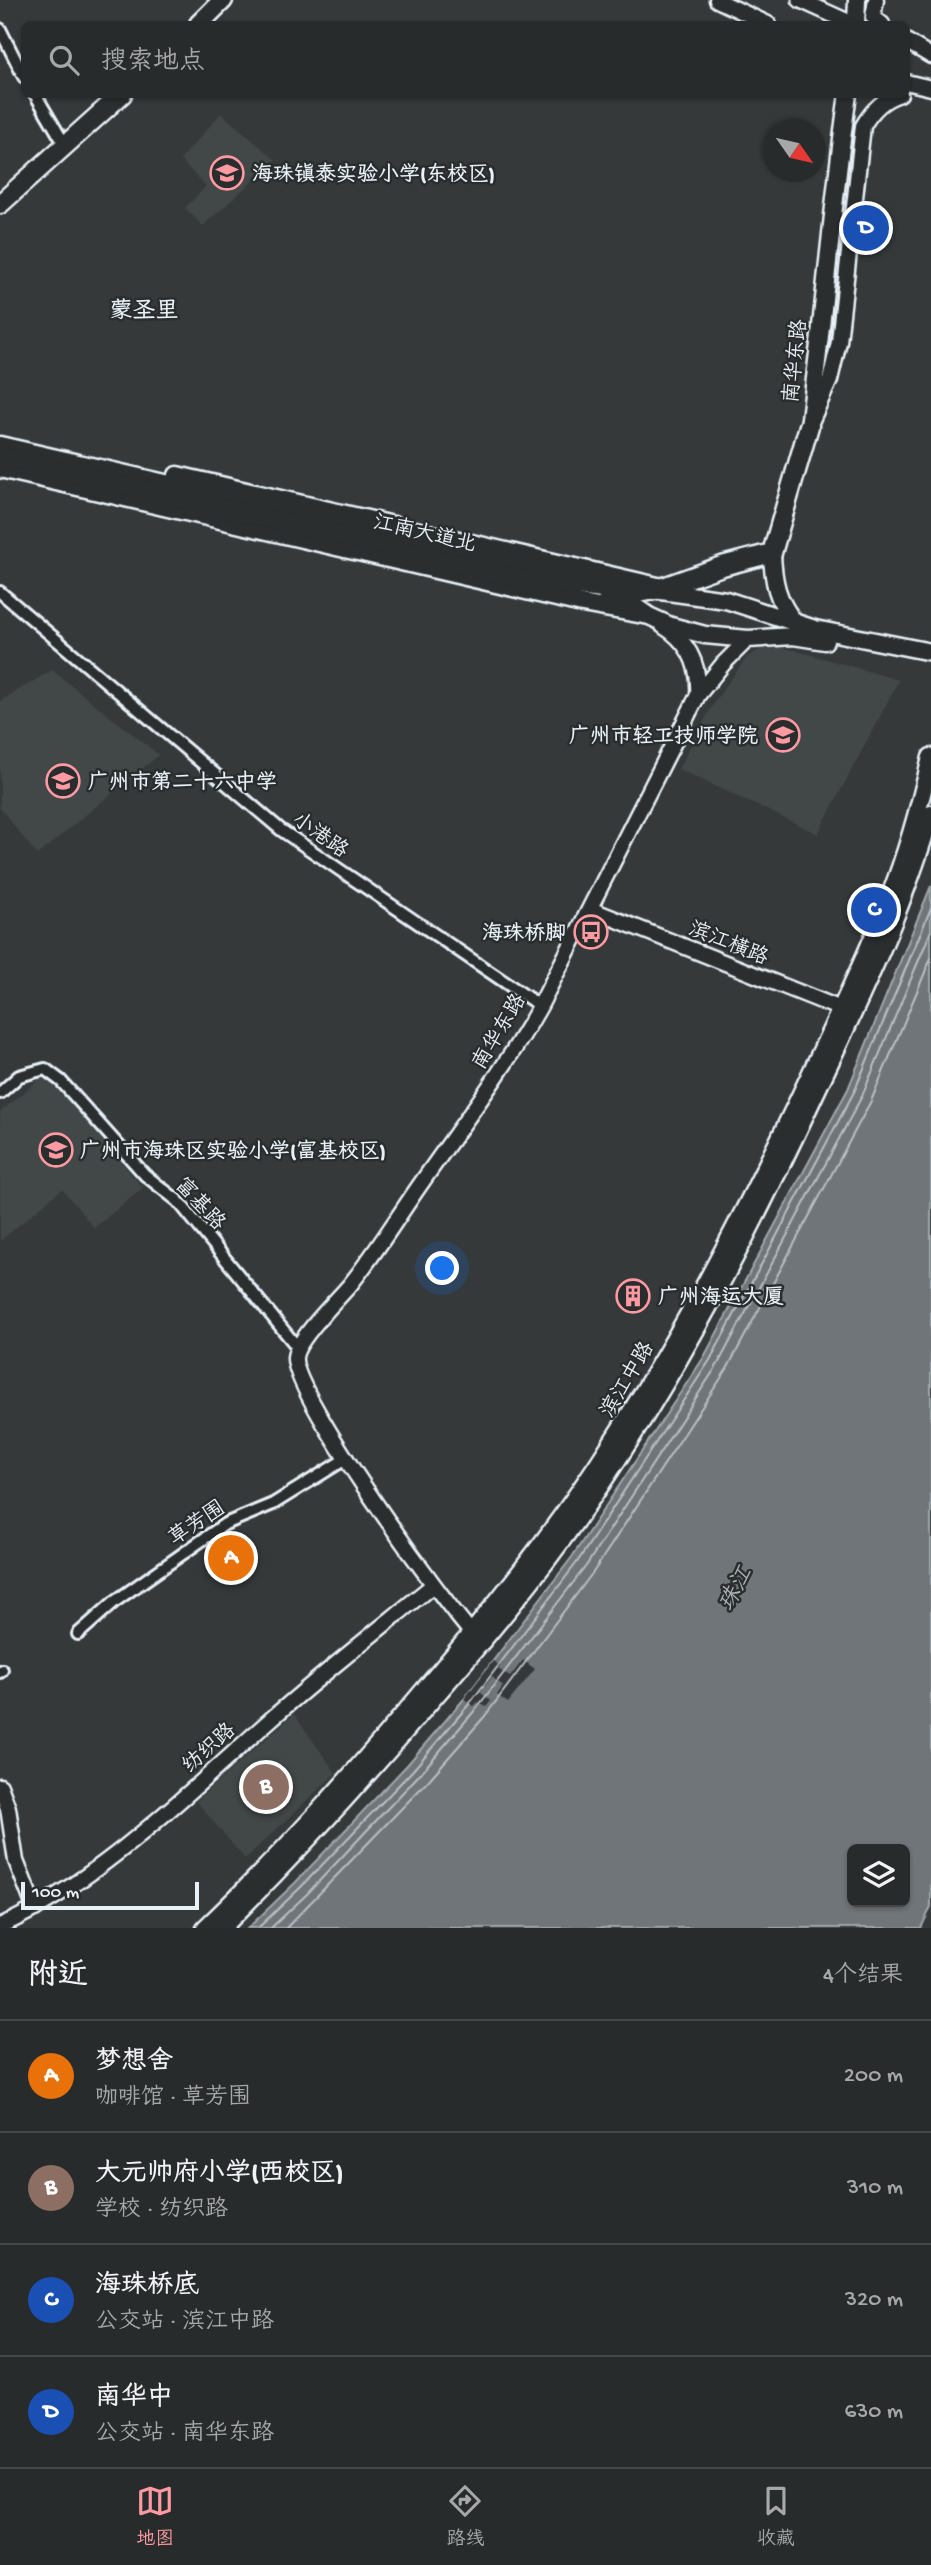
<!DOCTYPE html>
<html lang="zh">
<head>
<meta charset="utf-8">
<style>
	body { margin:0; font-family:"Gochi Hand","LXGW WenKai TC",sans-serif; background:#303334; color:#f1f3f6 }
	.controls { position:absolute; right:21px; bottom:21px; display:grid; overflow:hidden; border-radius:10px; box-shadow:0 2px 5px #0004 }
	.controls button { width:63px; height:63px; display:grid; place-items:center; padding:0; border:0; border-bottom:2px solid #444748; background:#282b2c; color:#f1f3f6; font:35px sans-serif }
	.compass { position:absolute; left:763px; top:119px; width:63px; height:63px; border-radius:50%; background:#282b2c; box-shadow:0 2px 5px #0004; rotate:124deg }
	.scale { position:absolute; left:21px; bottom:18px; width:178px; box-sizing:border-box; padding-left:7px; border:4px solid #e8f1f8; border-top:0; font-size:19px; line-height:24px; white-space:nowrap; color:#e8f1f8; -webkit-text-stroke:5px #2a2d2e; paint-order:stroke }
	.you { position:absolute; left:443px; top:1269px; width:24px; height:24px; margin:-18px; border:5px solid #fff; border-radius:50%; background:#1a73e8; box-shadow:0 0 0 10px #1a73e833 }
	.badge { display:grid; place-items:center; width:46px; height:46px; border-radius:50%; background:#ff9aa2; color:#fff; font-size:23px; font-weight:700 }
	.pin { position:absolute; translate:-50% -50%; border:4px solid #fff; box-shadow:0 2px 7px #0006 }
	.list { margin:0; padding:0; list-style:none }
	h2 { display:flex; justify-content:space-between; align-items:center; height:91px; margin:0; padding:0 28px; font-size:30px }
	h2 small { font-size:23px; font-weight:400; color:#a5a7a9 }
	.list li { display:grid; grid-template-columns:46px 1fr auto; gap:21px; align-items:center; box-sizing:border-box; height:112px; padding:0 28px; border-top:2px solid #444748 }
	.list b { display:block; font-size:26px; white-space:nowrap }
	.list p { margin:0; font-size:23px; white-space:nowrap; color:#a5a7a9 }
	.list em { font-size:23px; font-style:normal; color:#a5a7a9 }
	.icon { flex:none; width:38px; height:38px; fill:none; stroke:currentColor; stroke-width:2; stroke-linecap:round; stroke-linejoin:round }
	.map { position:relative; flex:none; width:931px; height:1928px; overflow:hidden }
	.search { position:absolute; background:#282b2c; box-shadow:0 2px 5px #0004; left:21px; right:21px; top:21px; height:77px; display:flex; align-items:center; gap:18px; box-sizing:border-box; padding:0 24px; border-radius:10px; color:#a5a7a9; font-size:26px }
	.sheet { height:539px; background:#282b2c }
	nav { display:flex; justify-content:space-around; align-items:center; box-sizing:border-box; height:98px; border-top:2px solid #444748; background:#282b2c; font-size:19px; color:#a5a7a9 }
	nav a { display:grid; justify-items:center; gap:4px }
	nav .on { color:#ff9aa2 }
	.map>svg:first-child { display:block }
	.built { fill:#424647 }
	.water { fill:#707579; stroke:#a0a7ac; stroke-width:2; fill-rule:evenodd }
	.pier { fill:#35393a }
	.lines { fill:none; stroke-linecap:round; stroke-linejoin:round }
	.shore { stroke:#b8bfc5; stroke-width:2 }
	.minor-casing { stroke:#e8f1f8; stroke-width:16 }
	.tertiary-casing { stroke:#e8f1f8; stroke-width:19 }
	.secondary-casing { stroke:#e8f1f8; stroke-width:21 }
	.primary-casing { stroke:#e8f1f8; stroke-width:23 }
	.minor { stroke:#2a2d2e; stroke-width:10 }
	.tertiary { stroke:#2a2d2e; stroke-width:14 }
	.secondary { stroke:#2a2d2e; stroke-width:16 }
	.primary { stroke:#2a2d2e; stroke-width:18 }
	.labels { text-anchor:middle; stroke-width:5; stroke-linejoin:round; paint-order:stroke }
	.poi-label { font-size:21px; font-weight:bold; fill:#e8f1f8; stroke:#2a2d2e; text-anchor:start }
	.street-label { font-size:21px; fill:#e8f1f8; stroke:#2a2d2e }
	.neighbourhood-label { font-size:23px; font-weight:bold; fill:#e8f1f8; stroke:#2a2d2e }
	.water-label { font-size:23px; font-style:italic; fill:#acb3b8; stroke:#2a2d2e }
</style>
</head>
<body>
<div class="map">
<svg width="931" height="1928" viewBox="0 0 931 1928">
	<rect width="100%" height="100%" fill="#35393a"/>
	<filter id="ink" filterUnits="userSpaceOnUse"><feTurbulence type="fractalNoise" baseFrequency=".0143" numOctaves="2"/><feDisplacementMap in="SourceGraphic" scale="14" xChannelSelector="R" yChannelSelector="G"/><feConvolveMatrix kernelMatrix="1 2 1 2 8 2 1 2 1" color-interpolation-filters="sRGB"/></filter>
	<g filter="url(#ink)">
		<!-- built -->
		<path class="built" d="M221,113L276,160L203,226L185,208L206,186L180,160Z
			M767,645L794,650L899,680L818,834L678,769L715,701L747,657Z
			M52,670L159,755L37,855L0,808V701Z
			M47,1073L143,1188L94,1228L62,1189L0,1241V1112Z
			M294,1714L336,1773L245,1859L196,1801Z"/>
		<!-- water -->
		<path class="water" d="M931,886V1907L921,1928H248L295,1883L407,1765L464,1699L572,1557L704,1357L848,1089ZM852,1849H905V1902H852Z"/>
		<!-- pier -->
		<path class="pier" d="M523,1660L535,1669L508,1703L497,1695L503,1686L492,1677L480,1692L491,1701L486,1707L478,1702L474,1706L464,1699L493,1661L500,1666L498,1669L510,1677Z"/>
		<g class="lines">
			<!-- shore -->
			<path class="shore" d="M258,1928L300,1888L413,1770L470,1703L578,1561L710,1360L854,1092L931,908
				M271,1928L307,1894L419,1775L476,1709L586,1566L718,1364L862,1096L931,931
				M286,1928L427,1782L485,1716L594,1571L727,1369L871,1101L931,958"/>
			<defs>
				<path id="minor" d="M0,29L24,77
					M35,94L65,145
					M0,592L281,830L540,1006
					M0,1093L19,1076L45,1069L61,1081L145,1175L178,1201L298,1348
					M78,1634L114,1602L225,1524L273,1504L347,1458
					M0,1672L2,1670"/>
				<path id="tertiary" d="M717,0L768,24
					M800,0L853,24
					M876,0L873,17L882,24
					M906,41L931,56
					M906,82L931,88
					M811,422L830,380L839,342L863,126C872,110 883,99 900,94
					M663,626C689,642 700,665 698,695
					M590,909L851,1013
					M478,1640C446,1607 291,1393 295,1357C297,1339 336,1301 349,1286C376,1253 398,1216 422,1182C463,1123 505,1069 540,1006L698,695L723,664L748,639
					M0,1786L8,1808L16,1861L35,1909
					M0,1926C97,1883 190,1791 269,1721C322,1674 378,1630 433,1585"/>
				<path id="secondary" d="M856,24L857,0
					M809,426C824,316 832,205 848,94
					M0,445L587,580
					M0,469L582,604L649,616
					M177,475L662,587
					M772,553C773,581 777,601 795,623
					M654,590L726,600L815,629L931,652
					M606,595L630,603L649,616L671,626L705,635L748,639L793,636L825,641
					M205,1928C283,1854 354,1773 423,1691C491,1611 557,1529 613,1440C688,1324 750,1202 809,1077C836,1018 866,959 889,898C907,852 920,805 931,757
					M222,1928C295,1855 364,1780 431,1701C485,1639 538,1576 585,1508C676,1377 749,1236 816,1092C859,1001 903,911 931,814"/>
				<path id="primary" d="M199,24L223,0
					M0,204L122,94
					M0,456L532,581L638,593L655,590L722,566L772,553L809,426"/>
			</defs>
			<!-- minor casing -->
			<use href="#minor" class="minor-casing"/>
			<!-- tertiary casing -->
			<use href="#tertiary" class="tertiary-casing"/>
			<!-- secondary casing -->
			<use href="#secondary" class="secondary-casing"/>
			<!-- primary casing -->
			<use href="#primary" class="primary-casing"/>
			<!-- minor -->
			<use href="#minor" class="minor"/>
			<!-- tertiary -->
			<use href="#tertiary" class="tertiary"/>
			<!-- secondary -->
			<use href="#secondary" class="secondary"/>
			<!-- primary -->
			<use href="#primary" class="primary"/>
		</g>
	</g>
	<!-- icons -->
	<defs>
		<symbol id="school-ring" viewBox="-11 -11 22 22"><circle r="9.5" fill="#2a2d2e" stroke="#ff9aa2" stroke-width="1.5"/><path d="M0-5L7-2L0 1L-7-2ZM-4 1L0 2.5L4 1V4Q0 6-4 4Z" fill="#ff9aa2"/></symbol>
		<symbol id="bus-ring" viewBox="-11 -11 22 22"><circle r="9.5" fill="#2a2d2e" stroke="#ff9aa2" stroke-width="1.5"/><path d="M-5-6H5V4H4V6H2V4H-2V6H-4V4H-5ZM-3.5-4V0h7V-4ZM-3.5 1.2v1.5H-2V1.2ZM2 1.2v1.5H3.5V1.2Z" fill="#ff9aa2"/></symbol>
		<symbol id="building-ring" viewBox="-11 -11 22 22"><circle r="9.5" fill="#2a2d2e" stroke="#ff9aa2" stroke-width="1.5"/><path d="M-4-6H4V6H1V3H-1V6H-4ZM-2.5-4.3h1.7v1.8h-1.7ZM.8-4.3h1.7v1.8H.8ZM-2.5-1h1.7V.8h-1.7ZM.8-1h1.7V.8H.8Z" fill="#ff9aa2"/></symbol>
	</defs>
	<g fill-rule="evenodd">
		<use href="#school-ring" x="208" y="154" width="38" height="38"/>
		<use href="#school-ring" x="764" y="716" width="38" height="38"/>
		<use href="#school-ring" x="44" y="762" width="38" height="38"/>
		<use href="#bus-ring" x="572" y="913" width="38" height="38"/>
		<use href="#school-ring" x="37" y="1131" width="38" height="38"/>
		<use href="#building-ring" x="614" y="1277" width="38" height="38"/>
	</g>
	<g class="labels">
		<!-- poi labels -->
		<g class="poi-label">
			<text x="252" y="180">海珠镇泰实验小学(东校区)</text>
			<text x="758" y="742" text-anchor="end">广州市轻工技师学院</text>
			<text x="88" y="788">广州市第二十六中学</text>
			<text x="566" y="939" text-anchor="end">海珠桥脚</text>
			<text x="80" y="1157">广州市海珠区实验小学(富基校区)</text>
			<text x="658" y="1303">广州海运大厦</text>
		</g>
		<!-- street labels -->
		<g class="street-label">
			<text transform="translate(794 361) rotate(-84)" y="7">南华东路</text>
			<text transform="translate(425 532) rotate(13)" y="7">江南大道北</text>
			<text transform="translate(321 834) rotate(35)" y="7">小港路</text>
			<text transform="translate(729 942) rotate(22)" y="7">滨江横路</text>
			<text transform="translate(498 1031) rotate(-59)" y="7">南华东路</text>
			<text transform="translate(201 1203) rotate(47)" y="7">富基路</text>
			<text transform="translate(626 1379) rotate(-59)" y="7">滨江中路</text>
			<text transform="translate(196 1522) rotate(-33)" y="7">草芳围</text>
			<text transform="translate(208 1747) rotate(-42)" y="7">纺织路</text>
		</g>
		<!-- neighbourhood labels -->
		<g class="neighbourhood-label">
			<text x="144" y="317">蒙圣里</text>
		</g>
		<!-- water labels -->
		<g class="water-label">
			<text transform="translate(734 1588) rotate(-62)" y="8">珠江</text>
		</g>
	</g>
</svg>
<div class="controls">
<button><svg class="icon" aria-label="layers" viewBox="0 0 24 24"><path d="M12 4l9 5-9 5-9-5zM3 14l9 5 9-5"/></svg></button>
</div>
<svg class="compass" viewBox="-18 -18 36 36"><path d="M0-13l5 13h-10z" fill="#e53935"/><path d="M0 13l5-13h-10z" fill="#a5a7a9"/></svg>
<div class="scale">100 m</div>
<div class="you"></div>
<div class="pin badge" style="left:231px;top:1558px;background:#e8710a">A</div>
<div class="pin badge" style="left:266px;top:1787px;background:#8d6e63">B</div>
<div class="pin badge" style="left:874px;top:910px;background:#1a4fb4">C</div>
<div class="pin badge" style="left:866px;top:228px;background:#1a4fb4">D</div>
<div class="search"><svg class="icon" aria-label="search" viewBox="0 0 24 24"><circle cx="10" cy="10" r="6"/><path d="M15 15l6 6"/></svg>搜索地点</div>
</div>
<section class="sheet">
<h2>附近<small>4个结果</small></h2>
<ul class="list">
<li><span class="badge" style="background:#e8710a">A</span><div><b>梦想舍</b><p>咖啡馆 · 草芳围</p></div><em>200 m</em></li>
<li><span class="badge" style="background:#8d6e63">B</span><div><b>大元帅府小学(西校区)</b><p>学校 · 纺织路</p></div><em>310 m</em></li>
<li><span class="badge" style="background:#1a4fb4">C</span><div><b>海珠桥底</b><p>公交站 · 滨江中路</p></div><em>320 m</em></li>
<li><span class="badge" style="background:#1a4fb4">D</span><div><b>南华中</b><p>公交站 · 南华东路</p></div><em>630 m</em></li>
</ul>
</section>
<nav>
<a class="on"><svg class="icon" aria-label="map" viewBox="0 0 24 24"><path d="M3 6l6-2 6 2 6-2v14l-6 2-6-2-6 2zM9 4v14M15 6v14"/></svg>地图</a>
<a><svg class="icon" aria-label="directions" viewBox="0 0 24 24"><path d="M12 3l9 9-9 9-9-9zM9 14v-3h6M13 9l2 2-2 2"/></svg>路线</a>
<a><svg class="icon" aria-label="saved" viewBox="0 0 24 24"><path d="M7 4h10v16l-5-4-5 4z"/></svg>收藏</a>
</nav>
</body>
</html>
